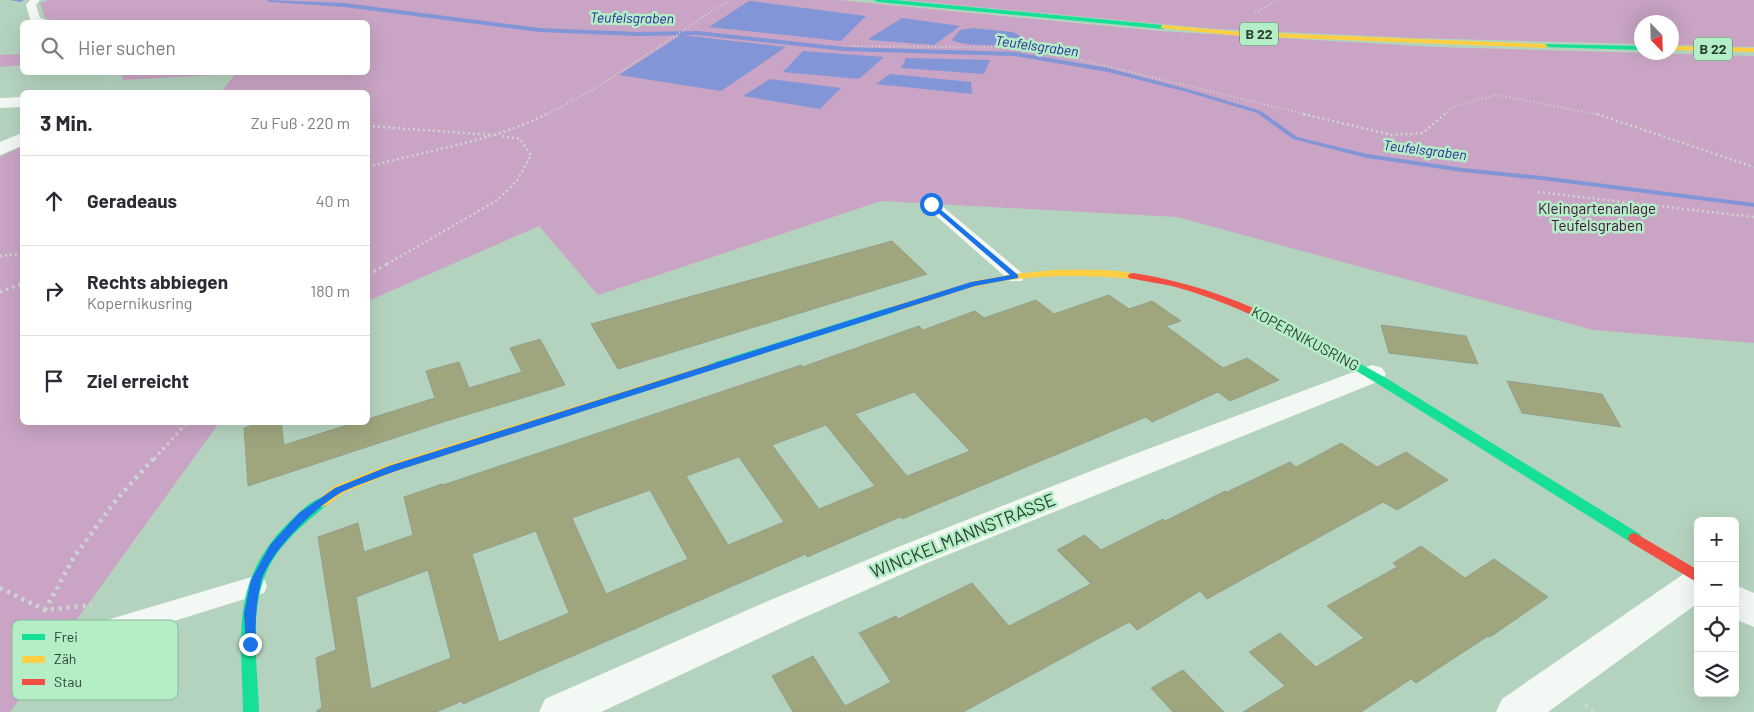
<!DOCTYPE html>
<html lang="de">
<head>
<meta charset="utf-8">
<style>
	body { margin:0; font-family:Barlow,sans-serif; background:#f2f2f3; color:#2b2b33 }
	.controls { position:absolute; right:15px; bottom:15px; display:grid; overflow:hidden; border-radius:8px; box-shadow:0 5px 20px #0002 }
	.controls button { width:45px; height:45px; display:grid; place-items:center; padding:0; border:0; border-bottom:1px solid #e1e1e2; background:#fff; color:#2b2b33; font:25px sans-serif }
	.compass { position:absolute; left:1634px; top:15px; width:45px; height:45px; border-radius:50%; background:#fff; box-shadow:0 5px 20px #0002; rotate:157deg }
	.stop { position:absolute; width:15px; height:15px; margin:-11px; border:4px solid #1a73e8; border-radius:50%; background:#fff }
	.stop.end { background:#1a73e8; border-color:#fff; box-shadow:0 1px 5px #0008 }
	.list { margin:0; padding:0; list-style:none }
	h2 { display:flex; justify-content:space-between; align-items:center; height:65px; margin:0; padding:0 20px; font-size:21px }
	h2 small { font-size:16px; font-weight:400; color:#7c7c81 }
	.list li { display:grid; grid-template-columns:32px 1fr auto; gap:15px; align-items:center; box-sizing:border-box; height:90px; padding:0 20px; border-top:1px solid #e1e1e2 }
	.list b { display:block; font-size:19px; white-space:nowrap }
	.list p { margin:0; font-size:16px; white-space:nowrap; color:#7c7c81 }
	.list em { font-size:16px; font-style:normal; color:#7c7c81 }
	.icon { flex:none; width:28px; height:28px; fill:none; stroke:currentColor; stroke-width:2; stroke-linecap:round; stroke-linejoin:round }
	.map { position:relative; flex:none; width:1754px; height:712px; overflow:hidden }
	.search { position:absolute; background:#fff; box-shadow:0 5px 20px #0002; left:20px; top:20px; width:350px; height:55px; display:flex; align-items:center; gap:12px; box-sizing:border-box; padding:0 18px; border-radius:8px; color:#7c7c81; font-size:19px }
	.panel { position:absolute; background:#fff; box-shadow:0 5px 20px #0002; left:20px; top:90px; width:350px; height:335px; border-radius:8px }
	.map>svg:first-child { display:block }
	.green { fill:#c9a4c4; fill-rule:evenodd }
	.water { fill:#8295d6 }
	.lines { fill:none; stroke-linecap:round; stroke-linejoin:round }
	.stream { fill:#8295d6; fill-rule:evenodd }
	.building { fill:#9fa67d; stroke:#949f8a; fill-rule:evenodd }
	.path-far3 { stroke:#cdd6d0; stroke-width:2; stroke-dasharray:1 2.5; stroke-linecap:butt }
	.path-far2 { stroke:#cdd6d0; stroke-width:2.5; stroke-dasharray:2 3; stroke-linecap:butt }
	.path-far1 { stroke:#cdd6d0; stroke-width:3; stroke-dasharray:2.5 4; stroke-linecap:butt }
	.path { stroke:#cdd6d0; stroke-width:4.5; stroke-dasharray:3 5; stroke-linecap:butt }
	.lane { fill:#f4f8f5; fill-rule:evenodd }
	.street { fill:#f4f8f5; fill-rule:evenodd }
	.fast { fill:#16e098; fill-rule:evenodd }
	.slow { fill:#ffcf43; fill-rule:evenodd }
	.jam { fill:#f24e42; fill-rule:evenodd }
	.route { fill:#1a73e8 }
	.labels { text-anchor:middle; stroke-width:5; stroke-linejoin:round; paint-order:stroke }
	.far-water-label { font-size:14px; font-style:italic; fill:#2b269c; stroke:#b4eec6 }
	.shield { fill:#b4eec6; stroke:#53755e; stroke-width:1 }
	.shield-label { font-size:14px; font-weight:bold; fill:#2a4132 }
	.park-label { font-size:15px; fill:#490d40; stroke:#b4eec6 }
	.street-label { font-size:15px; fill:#2a4132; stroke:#b4eec6 }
	.near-street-label { font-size:18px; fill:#2a4132; stroke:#b4eec6 }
	.key { fill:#b4eec6; stroke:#8bba9a; stroke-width:1 }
	.key-label { font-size:14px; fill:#2a4132 }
</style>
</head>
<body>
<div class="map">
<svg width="1754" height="712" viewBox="0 0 1754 712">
	<rect width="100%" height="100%" fill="#b4d3be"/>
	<!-- green -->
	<path class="green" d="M49,0H838L1159,31L1437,47L1754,56V343L1593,330L1177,217L881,201L598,295L539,226L368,301V92H221L235,74L123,80L122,73L368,72V22H57L45,18L40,3ZM973,28L1013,32L1017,34L1012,43L963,44L966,29Z
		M903,0H1754V47L1672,45V22H1642L1641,44L1415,38L1216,29Z
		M22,54V65L0,67V55Z
		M22,146V422L219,423L10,712H0V157Z"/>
	<!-- water -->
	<path class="water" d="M749,1H750L866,16L841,41L709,27Z
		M902,18L960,26L934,45L870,40V38Z
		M973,28L1013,32L1020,36C1019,38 1016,41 1015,42C1006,47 960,46 952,40L960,30Z
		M681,35L786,47L721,91L619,75Z
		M803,51L884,57L859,79L783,72Z
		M906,58L990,60L984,74L901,68Z
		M890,74L971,82L972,94L876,84Z
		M770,79L841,88L820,109L743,96Z"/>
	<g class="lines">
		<!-- stream -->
		<path class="stream" d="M10,0H24L21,2Z
			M267,0L344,3L540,28L637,32L697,31L844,47L1015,52L1108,68L1191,90L1261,111L1297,137L1367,154L1463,168L1542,176L1754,203V207L1542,180L1463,172L1367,158L1293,139L1257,113L1187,92L1108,72L1015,56L844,51L697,35L637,36L540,32L344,7L270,2Z"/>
	</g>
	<!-- building -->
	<path class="building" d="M892,241L927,274L618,369L591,324Z
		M1109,295L1129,309L1152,301L1181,321L1166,326L1223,368L1247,358L1279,380L1230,401L1218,392L1152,422L1146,417L902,519L900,517L807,557L806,554L463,704L462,701L436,712H317V710L322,708L316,658L336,650L318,537L358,523L364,552L413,535L404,497L442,484L443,485L801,365L802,367L919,326L923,330L975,311L984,318L1036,300L1054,314ZM914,392L970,451L907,476L855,414ZM826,425L875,486L819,509L772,445ZM739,457L784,522L728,545L686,476ZM650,490L688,559L606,594L572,518ZM536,531L569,613L499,642L472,554ZM428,570L451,658L371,689L356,597Z
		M1381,325L1466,336L1478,364L1389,353Z
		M540,339L565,385L443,422L248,486L244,428L263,422H281L284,445L357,422H368V419L435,398L426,371L459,362L469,388L522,372L510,348Z
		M1507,381L1602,394L1621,427L1522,413Z
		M1341,443L1377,467L1406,452L1448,480L1397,510L1383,502L1207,599L1200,591L1137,630L1129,622L963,712H793L772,676L813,656L845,706L891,682L859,633L896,616L898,619L972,583L1009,626L1091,584L1057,550L1085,535L1101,550L1163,519L1165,521L1225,491L1227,492L1290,462L1296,467Z
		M1421,546L1465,578L1494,559L1548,597L1490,637L1488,636L1416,683L1411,679L1361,712H1243L1285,686L1249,652L1280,633L1316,667L1364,638L1327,606L1397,567L1393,563Z
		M1183,670L1224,712H1173L1151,688Z"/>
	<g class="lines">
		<!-- path-far3 -->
		<path class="path-far3" d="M1255,13L1277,0
			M851,46L1031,48L1309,115
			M95,92L111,82L114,72
			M545,115L593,90L729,0
			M1444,115L1453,107L1496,95L1601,115"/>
		<!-- path-far2 -->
		<path class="path-far2" d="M1303,114L1392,135L1423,133L1445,114
			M1597,114L1754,167
			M368,126L493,135
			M368,167C428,150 491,142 547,114
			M1538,192L1754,217
			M0,256L22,254
			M387,264L496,201L517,181L531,155L520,139L500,136"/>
		<!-- path-far1 -->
		<path class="path-far1" d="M368,275L389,263
			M0,292L22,284
			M154,459L188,422"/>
		<!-- path -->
		<path class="path" d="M0,588L45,610L92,605
			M45,610L74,557L116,500L155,457
			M1585,705L1595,712"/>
		<!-- lane -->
		<path class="lane" d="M30,0H40L36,5L40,18L45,20L46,22H31L26,5Z
			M931,200L936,201L1022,273L1024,277L1022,281H1010L926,207L924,204L926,201Z
			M255,576L264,579L267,586L264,593L97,645L88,642L84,634L88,626L97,623Z"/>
		<!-- street -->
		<path class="street" d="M22,97V107L0,108V98Z
			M22,133V146L0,155V142Z
			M1372,365L1382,368L1386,374L1382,380L927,563L794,622L601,712H539L545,699L768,601L903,545L1132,455Z
			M1698,569V603L1548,712H1496L1502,699L1685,573Z
			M1735,585L1754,593V627L1735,619Z"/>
		<!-- fast -->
		<path class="fast" d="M874,0H895L1163,25L1166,27L1163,29L877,2Z
			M1545,44L1642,46V50L1543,47L1542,46Z
			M894,306L898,307L899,309L898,311L717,368H709L707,366L709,364Z
			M1314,338L1386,378L1640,534L1642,538L1640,542L1635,543L1630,542L1378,384L1310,343L1308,341L1310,339Z
			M322,497L327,499L329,502L327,505C305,523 279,544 267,571C248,613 258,667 259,712H243C242,638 229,584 286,525C296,516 309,501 322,497Z"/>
		<!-- slow -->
		<path class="slow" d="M1163,25L1242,32L1545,44L1548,46L1545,48L1242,36L1161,28V26Z
			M1672,46L1754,48V52L1672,50Z
			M1053,270C1069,270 1128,268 1138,276L1133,279C1080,274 1026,274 974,287C947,294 921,305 894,312L889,309L890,307L974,281L1013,274Z
			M713,363L717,364L719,366L717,368L397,471L343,493L327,505L322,507L317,505L315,502L333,487L387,465Z"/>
		<!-- jam -->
		<path class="jam" d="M1133,273C1188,281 1239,300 1289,324C1299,329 1313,333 1320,341L1318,343H1310C1268,322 1225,301 1179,288C1162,283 1146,282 1129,278L1128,276L1129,274Z
			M1635,533L1698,570V583L1630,542L1628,538L1630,534Z"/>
	</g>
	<!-- route -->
	<path class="route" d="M929,203H933L1018,275V278L975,286L396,471C378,478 359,484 342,492C315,507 269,552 261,582C256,603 255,623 256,644L254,647H246L244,613L251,580L270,545L299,513L335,488L389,466L971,282L1010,275L929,205Z"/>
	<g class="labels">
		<!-- far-water labels -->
		<g class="far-water-label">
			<text transform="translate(632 18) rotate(1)" y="5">Teufelsgraben</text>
			<text transform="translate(1037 46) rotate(8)" y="5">Teufelsgraben</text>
			<text transform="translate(1425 150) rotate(7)" y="5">Teufelsgraben</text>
		</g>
		<!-- shield labels -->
		<g class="shield">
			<rect x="1240" y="22.5" width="38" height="23" rx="4"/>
			<rect x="1694" y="37.5" width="38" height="23" rx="4"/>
		</g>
		<g class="shield-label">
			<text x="1259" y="39">B 22</text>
			<text x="1713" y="54">B 22</text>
		</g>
		<!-- park labels -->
		<g class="park-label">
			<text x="1597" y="214">Kleingartenanlage<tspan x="1597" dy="17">Teufelsgraben</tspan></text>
		</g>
		<!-- street labels -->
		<g class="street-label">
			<text transform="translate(1305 339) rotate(28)" y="5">KOPERNIKUSRING</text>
		</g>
		<!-- near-street labels -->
		<g class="near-street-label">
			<text transform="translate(963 536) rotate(-22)" y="6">WINCKELMANNSTRASSE</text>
		</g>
	</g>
	<!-- legend -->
	<rect x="12" y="620" width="166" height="80" rx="8" class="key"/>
	<rect x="22" y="634" width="23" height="6" fill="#16e098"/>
	<rect x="22" y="656" width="23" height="7" fill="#ffcf43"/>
	<rect x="22" y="679" width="23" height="6" fill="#f24e42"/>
	<g class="key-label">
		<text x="54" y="642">Frei</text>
		<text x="54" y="664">Zäh</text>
		<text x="54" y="687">Stau</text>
	</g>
</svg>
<div class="controls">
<button>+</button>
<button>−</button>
<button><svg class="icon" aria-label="locate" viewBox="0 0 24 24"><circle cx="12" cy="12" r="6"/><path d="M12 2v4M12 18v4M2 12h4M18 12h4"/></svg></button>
<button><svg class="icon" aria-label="layers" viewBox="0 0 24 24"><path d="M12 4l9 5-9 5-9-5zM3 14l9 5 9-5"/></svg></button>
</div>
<svg class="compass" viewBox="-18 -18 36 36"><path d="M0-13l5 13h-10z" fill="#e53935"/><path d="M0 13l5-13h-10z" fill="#7c7c81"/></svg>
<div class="stop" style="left:931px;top:204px"></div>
<div class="stop end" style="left:250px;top:644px"></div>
<div class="search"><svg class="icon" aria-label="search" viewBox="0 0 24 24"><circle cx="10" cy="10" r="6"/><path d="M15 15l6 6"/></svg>Hier suchen</div>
<section class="panel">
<h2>3 Min.<small>Zu Fuß · 220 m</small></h2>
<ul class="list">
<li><svg class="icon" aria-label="ahead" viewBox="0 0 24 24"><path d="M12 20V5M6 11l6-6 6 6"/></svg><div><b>Geradeaus</b></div><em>40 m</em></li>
<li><svg class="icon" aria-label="right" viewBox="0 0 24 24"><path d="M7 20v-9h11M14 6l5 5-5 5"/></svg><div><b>Rechts abbiegen</b><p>Kopernikusring</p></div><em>180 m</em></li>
<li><svg class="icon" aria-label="arrive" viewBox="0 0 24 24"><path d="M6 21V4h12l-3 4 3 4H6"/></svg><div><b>Ziel erreicht</b></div></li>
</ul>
</section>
</div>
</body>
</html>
